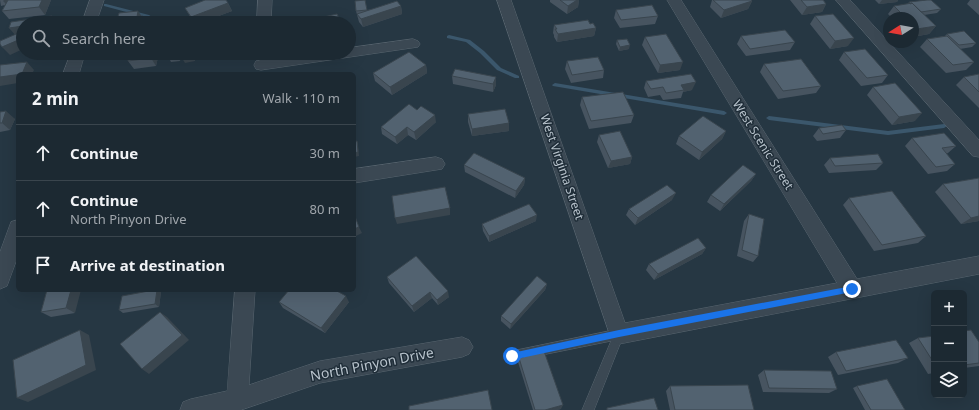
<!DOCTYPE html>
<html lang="en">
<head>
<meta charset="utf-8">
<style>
	body { margin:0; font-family:"Noto Sans",sans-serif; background:#25313a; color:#f1f3f6 }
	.controls { position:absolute; right:12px; bottom:12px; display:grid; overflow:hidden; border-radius:6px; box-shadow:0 4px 16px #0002 }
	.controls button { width:36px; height:36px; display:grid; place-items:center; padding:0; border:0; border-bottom:1px solid #3a454d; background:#1c2932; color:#f1f3f6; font:20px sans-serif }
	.compass { position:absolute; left:883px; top:12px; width:36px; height:36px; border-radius:50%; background:#1c2932; box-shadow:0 4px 16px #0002; rotate:259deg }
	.stop { position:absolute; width:12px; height:12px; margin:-9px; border:3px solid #1a73e8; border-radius:50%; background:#fff }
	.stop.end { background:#1a73e8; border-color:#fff; box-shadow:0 1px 4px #0008 }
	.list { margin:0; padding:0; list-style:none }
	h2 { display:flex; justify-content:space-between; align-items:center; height:52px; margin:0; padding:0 16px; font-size:17px }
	h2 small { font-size:13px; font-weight:400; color:#a0a6ac }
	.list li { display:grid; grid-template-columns:26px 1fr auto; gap:12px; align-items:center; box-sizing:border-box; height:56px; padding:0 16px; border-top:1px solid #3a454d }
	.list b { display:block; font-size:15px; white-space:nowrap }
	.list p { margin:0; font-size:13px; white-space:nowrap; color:#a0a6ac }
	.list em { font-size:13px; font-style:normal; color:#a0a6ac }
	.icon { flex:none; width:22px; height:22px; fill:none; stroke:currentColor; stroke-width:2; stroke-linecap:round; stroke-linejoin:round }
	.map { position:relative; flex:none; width:979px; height:410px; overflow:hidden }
	.search { position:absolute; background:#1c2932; box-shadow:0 4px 16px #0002; left:16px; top:16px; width:340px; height:44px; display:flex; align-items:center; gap:10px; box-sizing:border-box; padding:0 14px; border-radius:22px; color:#a0a6ac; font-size:15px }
	.panel { position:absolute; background:#1c2932; box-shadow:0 4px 16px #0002; left:16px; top:72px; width:340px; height:220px; border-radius:6px }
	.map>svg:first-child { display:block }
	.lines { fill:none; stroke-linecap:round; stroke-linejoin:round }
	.stream { fill:#3b576c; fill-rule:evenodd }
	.service-casing { stroke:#596670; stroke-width:1 }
	.minor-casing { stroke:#596670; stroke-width:1 }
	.service { fill:#3b4853; fill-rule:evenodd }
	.minor { fill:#3b4853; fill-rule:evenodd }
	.wall { fill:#475460 }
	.shaded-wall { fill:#39454e }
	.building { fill:#526270; stroke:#39454e }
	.route { fill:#1a73e8 }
	.labels { text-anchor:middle; stroke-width:3; stroke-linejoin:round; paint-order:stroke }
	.street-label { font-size:12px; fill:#b8c3cc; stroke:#1f2d38 }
	.near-street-label { font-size:14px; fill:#b8c3cc; stroke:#1f2d38 }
</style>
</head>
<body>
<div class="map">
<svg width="979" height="410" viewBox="0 0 979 410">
	<rect width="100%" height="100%" fill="#263743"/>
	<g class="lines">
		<!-- stream -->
		<path class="stream" d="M104,4H106L149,15L161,23H156L145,17L104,6Z
			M449,35L470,40L484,51L501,68L519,76V78H515L497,70L480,53L466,42L447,38V36Z
			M555,83L724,111L727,113L724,115L553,86L552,85Z
			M769,116L888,131L944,124L947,126L944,128L888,135L769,120L766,118Z"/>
		<defs>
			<path id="service" d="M619,329L623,330L624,334L594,410H582L611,341L512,361L508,360L507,356L508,352L512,351Z"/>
			<path id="minor" d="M90,0H104L96,23H82Z
				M258,0H272L271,23H257Z
				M497,0H511L625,323L837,283L667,0H681L857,279L979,256V274L619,344L612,341Z
				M836,0H850L979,140V157L973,156Z
				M413,39L418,41L420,44L418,47L261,70L256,69L254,65L256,61L261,60L311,53H349V48Z
				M71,53H85L79,74H63Z
				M436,157L442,159L445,164L442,169L354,183V169Z
				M18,220V256L7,286L0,289V252L11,222Z
				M235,290H255L249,385L320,361L462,337L469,340L473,347L469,354L462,357L320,383L241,410H180L183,402L191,399L227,391Z"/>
		</defs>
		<!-- service casing -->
		<use href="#service" class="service-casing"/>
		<!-- minor casing -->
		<use href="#minor" class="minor-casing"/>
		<!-- service -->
		<use href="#service" class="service"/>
		<!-- minor -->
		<use href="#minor" class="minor"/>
	</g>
	<!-- wall -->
	<path class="wall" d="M0,0H51L45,15L9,19L2,11L5,5L1,6Z
		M365,0L367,10L401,6L402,14L363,27L359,22L356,11Z
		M550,0H579L578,7L567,14L550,2Z
		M712,0H751L752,1L748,9L721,18L710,7Z
		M790,0H823L826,4L822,12L802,15Z
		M875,0H898L897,2L879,4Z
		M970,0H979V15L967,4Z
		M909,2L941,9L937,13L924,15L936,26L929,34L913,37V18H892L888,14L894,6L908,4Z
		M228,3L232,11L200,23H194L185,8Z
		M616,10L658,16L655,24L620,28L614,18Z
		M815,16L848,46L830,49L810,24Z
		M590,24L596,28L594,36L557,42L554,37V35L553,33L554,25Z
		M947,34L976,43L972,47L960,49L974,62L966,70L946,73L920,47L927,39L945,36Z
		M741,36L795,42L790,50L746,56L737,44Z
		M645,37L680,70L658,73L642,45Z
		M617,40L629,49L619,51L616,44Z
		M844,52L888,75L882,83L861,86L839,60Z
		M159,53L156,66L134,69L128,61Z
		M173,53H179L181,56L180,61L171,62L169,58Z
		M567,61L604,70L603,78L571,83L565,69Z
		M764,64L821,86L816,93L778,99L760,72Z
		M426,65L427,73L392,95L375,81L373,73Z
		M979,74V108L956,85L964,77Z
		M452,76L496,77V85L493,92L453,84Z
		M646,81L692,90L683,92L681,98L663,100L660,95L648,97L644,88Z
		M873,87L915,121L892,125L867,95Z
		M582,97L634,115L631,123L589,129L580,105Z
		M0,112L15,119L10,130L0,132Z
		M468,114L509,131L472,136L468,122Z
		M436,122L416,140L408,135L397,144L382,134L381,127Z
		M819,128L846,130L840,138L817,141L813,136Z
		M726,131L722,139L699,160L676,144L679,136Z
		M599,135L632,157L630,164L608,168L597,142Z
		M912,138L956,146L948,153L946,154L955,164L947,171L928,174L905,146Z
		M830,158L883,163L876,170L829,173L824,165Z
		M464,165L525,178L524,185L515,198L465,172Z
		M756,174L751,181L720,211L707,202L711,195Z
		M979,178V221L961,224L935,192L943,184Z
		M849,198L926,236L918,243L874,251L843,205Z
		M672,200L635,225L626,215L629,209Z
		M749,214L758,256L753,262L737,256L744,221Z
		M536,221L489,242L483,231L482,224Z
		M706,248L702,254L654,280L646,270L649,264Z
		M387,277L449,297L438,305L432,298L414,312L389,283Z
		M547,284L545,290L510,329L501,321V316Z
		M47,290L75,313L51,317L41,312Z
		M154,290H158L161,292L159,307L123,313L119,310Z
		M279,302H349L325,333L283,308Z
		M964,331L979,342V366L964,368Z
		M934,336V373L928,374L909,343L918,338Z
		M836,352L908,358L898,363L838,375L828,357Z
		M519,358L561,409L556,410H533L518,362Z
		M764,370L837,389L829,393L763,392L758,375Z
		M670,386L754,410H670L666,391Z
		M857,386L905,410H865L853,388Z"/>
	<!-- shaded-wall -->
	<path class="shaded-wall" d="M4,0H10L7,5L3,1Z
		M42,0H51L45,15L39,7Z
		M574,0H579L578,7L567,14L568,6Z
		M882,0H898L897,2L879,4Z
		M752,1L748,9L721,18L724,10Z
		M228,3L232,11L200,23H194L191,17Z
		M826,4L822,12L802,15L807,7Z
		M401,6L402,14L363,27L361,19Z
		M138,11L143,18V16L148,23H144L137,17Z
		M52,16L57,23H47Z
		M23,26V35L16,36L9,28Z
		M936,26L929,34L913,37V34L917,29Z
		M596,28L594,36L557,42L558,34Z
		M23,38V49L10,55L2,47Z
		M854,38L848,46L830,49L835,41Z
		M630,45L629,49L619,51L620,47Z
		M152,53H159L156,66L151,58Z
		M178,53L181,56L180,61L178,56Z
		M190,53H195V61L185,63L180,55Z
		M27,62L34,70L32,74H20Z
		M683,62L680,70L658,73L660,65Z
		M426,65L427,73L392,95L390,87Z
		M18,74V83L0,86V77Z
		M496,77V85L493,92V84Z
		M696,82L692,90L683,92L684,90L681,85Z
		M6,111L15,119L10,130L2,123Z
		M922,113L915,121L892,125L899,117Z
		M435,115L436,122L416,140L414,132Z
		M509,123V131L472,136V129Z
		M407,127L408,135L397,144L395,137Z
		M726,131L722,139L699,160L702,152Z
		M357,141L358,145L359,156L354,157V153Z
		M632,157L630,164L608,168L611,161Z
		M756,174L751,181L720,211L724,204Z
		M525,178L524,185L515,198L516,191Z
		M676,193L672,200L635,225L638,218Z
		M450,208V215L397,224L395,218Z
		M537,215L536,221L489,242V236Z
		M979,216V221L961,224L971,218Z
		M359,227L362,233L354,237V229Z
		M706,248L702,254L654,280L658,274Z
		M547,284L545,290L510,329L511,324Z
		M71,290H81L75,313L66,308Z
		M157,290L161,292L159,307L155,304Z
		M448,291L449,297L438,305L437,300Z
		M430,292L432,298L414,312L412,306Z
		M346,296L349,302L325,333L321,328Z
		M160,312L167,317L189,340L149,374L142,369Z
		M80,330L89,335L96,370L28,402L17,398Z
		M563,405L561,409L556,410H545Z"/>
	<!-- building -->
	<path class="building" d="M8,0H42L39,7L2,11Z
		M205,0H226L228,3L191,17L185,8Z
		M365,0L367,10L356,11L355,1Z
		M560,0H577L568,6Z
		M713,0H751L752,1L724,10Z
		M801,0H823L826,4L807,7Z
		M927,0H931L941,9L921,12L912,3L910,4L909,2Z
		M397,1L401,6L361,19L357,14Z
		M912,3L936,26L917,29L913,25V18H906L894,6Z
		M652,5L658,16L621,20L616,10Z
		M138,11L137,17L143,16L142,20H145L144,23H116L119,13Z
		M337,14L341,22L338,23H297Z
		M833,14L854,38L835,41L815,16Z
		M52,16L50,23H23V26L9,28L11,22Z
		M588,20L590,24L593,23L596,28L558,34L555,29H557L554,25Z
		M785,30L795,42L750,49L741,36Z
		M23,31V38L2,47L0,44V41Z
		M964,31L976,43L959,45L947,34Z
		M666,34L683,62L660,65L645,37Z
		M947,36L974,62L953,65L927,39Z
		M627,39L630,45L620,47L617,40Z
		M865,49L888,75L867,78L844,52Z
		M409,52L426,65L390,87L373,73Z
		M130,53H152L151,58L128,61Z
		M170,53H178V56L169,58Z
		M181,53H190L180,55Z
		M598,57L604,70L572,75L567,61Z
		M801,59L821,86L783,91L764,64Z
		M27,62L22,74L0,77V65Z
		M455,69L496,77L493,84L452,76Z
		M691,74L696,82L681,85L684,90L666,93L663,87L651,89L646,81Z
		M979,74V92L964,77Z
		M895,83L922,113L899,117L873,87Z
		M623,92L634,115L591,121L582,97Z
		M409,104L417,110L421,106L435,115L414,132L407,127L395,137L381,127Z
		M505,109L509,123L472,129L468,114Z
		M6,111L2,123H0V112Z
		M703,116L726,131L702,152L679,136Z
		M842,125L846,130L823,134L819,128Z
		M620,131L632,157L611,161L599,135Z
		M944,133L956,146L942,148L955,164L936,167L912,138Z
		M357,141L358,152L354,153V142Z
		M474,153L525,178L516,191L464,165Z
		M878,154L883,163L835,166L830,158Z
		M743,165L756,174L724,204L711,195Z
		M979,178V216L971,218L943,184Z
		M667,185L676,193L638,218L629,209Z
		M445,187L450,208L395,218L392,196Z
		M892,191L926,236L882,245L849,198Z
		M529,204L537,215L489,236L482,224Z
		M354,214L359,227L354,229Z
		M749,214L764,219L758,256L742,250Z
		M698,238L706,248L658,274L649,264Z
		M416,256L448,291L437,300L430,292L412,306L387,277Z
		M537,276L547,284L511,324L501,316Z
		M47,290H71L66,308L41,312Z
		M154,290H157L155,304L119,310L122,296Z
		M289,290H335L346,296L321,328L279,302Z
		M160,312L182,335L142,369L120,344Z
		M80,330L86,365L17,398L13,360Z
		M971,330L979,342V363L964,365V331Z
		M934,336V363L918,338Z
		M896,340L908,358L846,371L836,352Z
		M544,351L563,405L545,410H535L519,358Z
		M764,370L831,371L837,389L769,388Z
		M887,379L905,410H871L857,386Z
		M748,385L754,410H675L670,386Z
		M488,390L492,410H409V406Z
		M654,398L658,410H607V408Z"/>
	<!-- route -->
	<path class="route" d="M852,286L856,289L852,292L619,337L512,360L508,356L512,353L619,330Z"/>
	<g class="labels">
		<!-- street labels -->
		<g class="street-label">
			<text transform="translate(763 145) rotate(58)" y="4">West Scenic Street</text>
			<text transform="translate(562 167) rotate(71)" y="4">West Virginia Street</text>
		</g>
		<!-- near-street labels -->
		<g class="near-street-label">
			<text transform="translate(372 364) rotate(-11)" y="5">North Pinyon Drive</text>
		</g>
	</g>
</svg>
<div class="controls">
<button>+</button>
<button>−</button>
<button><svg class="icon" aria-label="layers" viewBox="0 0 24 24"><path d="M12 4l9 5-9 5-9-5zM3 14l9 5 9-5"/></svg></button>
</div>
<svg class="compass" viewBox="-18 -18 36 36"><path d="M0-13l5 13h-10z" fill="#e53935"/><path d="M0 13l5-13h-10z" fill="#a0a6ac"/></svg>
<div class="stop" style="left:512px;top:356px"></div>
<div class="stop end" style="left:852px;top:289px"></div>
<div class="search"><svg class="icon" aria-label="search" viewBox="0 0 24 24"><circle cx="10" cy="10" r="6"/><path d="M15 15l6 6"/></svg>Search here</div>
<section class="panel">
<h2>2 min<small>Walk · 110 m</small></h2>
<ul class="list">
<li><svg class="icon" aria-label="ahead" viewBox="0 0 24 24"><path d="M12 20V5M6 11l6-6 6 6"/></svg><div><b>Continue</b></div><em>30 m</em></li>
<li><svg class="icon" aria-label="ahead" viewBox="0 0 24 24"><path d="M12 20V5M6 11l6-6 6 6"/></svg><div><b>Continue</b><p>North Pinyon Drive</p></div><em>80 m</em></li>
<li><svg class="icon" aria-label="arrive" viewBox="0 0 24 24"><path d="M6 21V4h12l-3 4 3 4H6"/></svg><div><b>Arrive at destination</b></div></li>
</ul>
</section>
</div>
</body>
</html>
